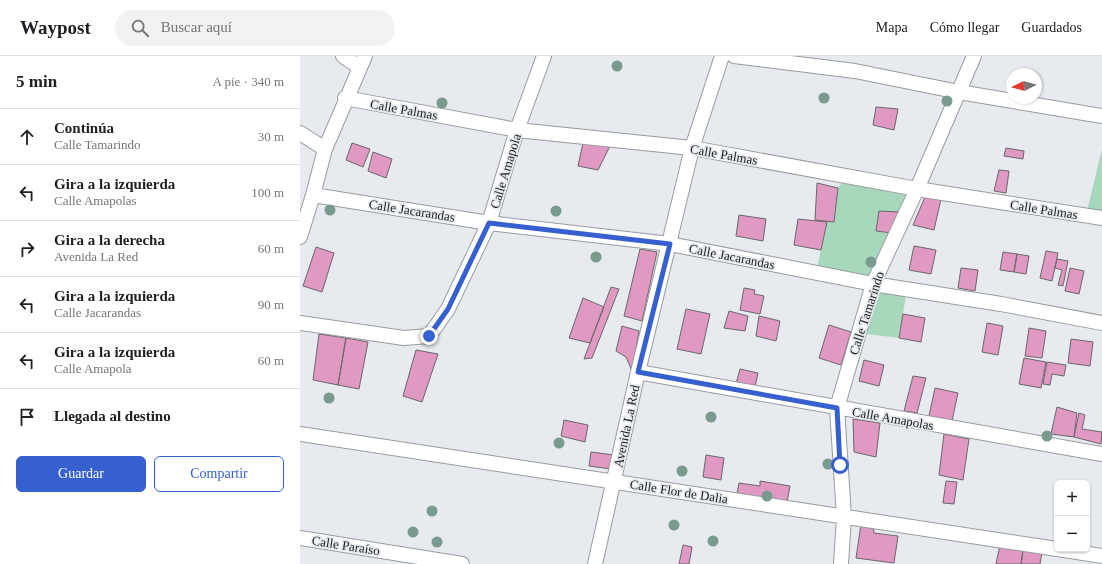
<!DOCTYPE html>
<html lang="es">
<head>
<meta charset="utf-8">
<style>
	body { margin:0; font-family:"Times New Roman",serif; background:#f2f2f2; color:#202124 }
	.controls { position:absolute; right:12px; bottom:12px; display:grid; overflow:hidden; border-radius:6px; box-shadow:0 1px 3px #0004 }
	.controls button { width:36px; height:36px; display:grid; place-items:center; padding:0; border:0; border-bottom:1px solid #e0e0e0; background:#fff; color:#202124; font:20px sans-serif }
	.compass { position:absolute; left:706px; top:12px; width:36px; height:36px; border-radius:50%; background:#fff; box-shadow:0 1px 3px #0004; rotate:265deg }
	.stop { position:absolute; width:12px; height:12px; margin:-9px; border:3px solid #3660d0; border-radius:50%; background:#fff }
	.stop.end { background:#3660d0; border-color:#fff; box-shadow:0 1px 4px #0008 }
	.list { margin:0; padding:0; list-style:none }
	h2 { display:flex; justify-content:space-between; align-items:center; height:52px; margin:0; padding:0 16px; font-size:17px }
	h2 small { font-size:13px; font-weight:400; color:#757577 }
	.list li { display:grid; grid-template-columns:26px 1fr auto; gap:12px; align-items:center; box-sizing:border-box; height:56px; padding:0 16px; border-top:1px solid #e0e0e0 }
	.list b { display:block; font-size:15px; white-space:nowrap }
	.list p { margin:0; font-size:13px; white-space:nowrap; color:#757577 }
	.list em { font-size:13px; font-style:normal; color:#757577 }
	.actions { display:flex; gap:8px; padding:12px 16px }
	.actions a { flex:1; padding:9px 0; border:1px solid #3660d0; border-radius:6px; text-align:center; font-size:14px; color:#3660d0 }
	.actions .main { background:#3660d0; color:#fff }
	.icon { flex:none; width:22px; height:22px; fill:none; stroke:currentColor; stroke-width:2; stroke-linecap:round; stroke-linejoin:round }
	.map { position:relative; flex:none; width:802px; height:508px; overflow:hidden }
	header { display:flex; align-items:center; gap:24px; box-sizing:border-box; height:56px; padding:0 20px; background:#fff; border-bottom:1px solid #e0e0e0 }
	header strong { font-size:19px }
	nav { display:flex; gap:22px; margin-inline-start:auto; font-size:14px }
	.search { width:280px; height:36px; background:#f2f2f2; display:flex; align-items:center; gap:10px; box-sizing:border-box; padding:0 14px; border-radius:22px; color:#757577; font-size:15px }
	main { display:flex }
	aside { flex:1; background:#fff }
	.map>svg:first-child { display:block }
	.green { fill:#a7d8bc }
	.building { fill:#e099c3; stroke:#6b6669 }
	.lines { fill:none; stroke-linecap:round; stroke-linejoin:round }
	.minor-casing { stroke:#989ba0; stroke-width:16 }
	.minor { stroke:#fff; stroke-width:14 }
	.tree { fill:#799b8e }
	.route { stroke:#3660d0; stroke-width:5 }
	.labels { text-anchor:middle; stroke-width:3.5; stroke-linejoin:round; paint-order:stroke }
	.street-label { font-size:13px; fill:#1a1b1d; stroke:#e7eaef }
</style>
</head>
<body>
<header>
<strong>Waypost</strong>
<div class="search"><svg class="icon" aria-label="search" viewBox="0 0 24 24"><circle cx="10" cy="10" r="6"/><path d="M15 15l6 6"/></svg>Buscar aquí</div>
<nav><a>Mapa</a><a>Cómo llegar</a><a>Guardados</a></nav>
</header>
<main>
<aside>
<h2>5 min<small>A pie · 340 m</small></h2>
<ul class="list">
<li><svg class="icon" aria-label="ahead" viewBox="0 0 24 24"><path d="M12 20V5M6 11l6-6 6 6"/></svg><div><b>Continúa</b><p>Calle Tamarindo</p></div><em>30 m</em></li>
<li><svg class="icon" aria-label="left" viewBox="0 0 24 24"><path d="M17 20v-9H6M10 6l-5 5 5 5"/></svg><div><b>Gira a la izquierda</b><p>Calle Amapolas</p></div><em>100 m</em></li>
<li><svg class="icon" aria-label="right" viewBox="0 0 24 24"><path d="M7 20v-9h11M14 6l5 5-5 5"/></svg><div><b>Gira a la derecha</b><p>Avenida La Red</p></div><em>60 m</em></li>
<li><svg class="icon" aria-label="left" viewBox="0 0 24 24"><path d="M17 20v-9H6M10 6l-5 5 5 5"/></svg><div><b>Gira a la izquierda</b><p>Calle Jacarandas</p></div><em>90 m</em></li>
<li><svg class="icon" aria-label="left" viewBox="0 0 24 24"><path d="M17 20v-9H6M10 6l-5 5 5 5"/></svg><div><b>Gira a la izquierda</b><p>Calle Amapola</p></div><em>60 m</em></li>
<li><svg class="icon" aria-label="arrive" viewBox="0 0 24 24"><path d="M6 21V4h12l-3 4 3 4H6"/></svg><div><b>Llegada al destino</b></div></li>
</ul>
<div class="actions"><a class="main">Guardar</a><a>Compartir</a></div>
</aside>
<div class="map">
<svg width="802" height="508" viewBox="0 0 802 508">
	<rect width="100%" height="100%" fill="#e7eaef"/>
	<!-- green -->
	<path class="green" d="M802,93V162L786,159Z
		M548,120L617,133L573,228L607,233L599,282L559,277L573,228L516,217L527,166H534L538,132Z"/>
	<!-- building -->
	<path class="building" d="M576,51L598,53L594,74L573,69Z
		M52,87L70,93L63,111L46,104Z
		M283,87L310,90L298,114L278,110Z
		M706,92L724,95L723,103L704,100Z
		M73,96L92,103L86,122L68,115Z
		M699,114L709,115L706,137L694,135Z
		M517,127L538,132L534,166L515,164Z
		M625,141L641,143L634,174L613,169Z
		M579,155L599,156L593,177L576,175Z
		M439,159L466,163L463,185L436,180Z
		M498,163L527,166L521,194L494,189Z
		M614,190L636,194L631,218L609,214Z
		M16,191L34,197L22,236L3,230Z
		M340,193L357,196L342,265L324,260Z
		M746,195L758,197L752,225L740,222Z
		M703,196L717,198L714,216L700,214Z
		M717,198L729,200L726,218L714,216Z
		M757,203L768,205L763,230L758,229L762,214L755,212Z
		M661,212L678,214L675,235L658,232Z
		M770,212L784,215L779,238L765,235Z
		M311,231L319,233L292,302L284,303Z
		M444,232L455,234L454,238L464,240L460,258L440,254Z
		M283,242L304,251L290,287L269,282Z
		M386,253L410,258L401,298L377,293Z
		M429,255L448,260L445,275L424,272Z
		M603,258L625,262L621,286L599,282Z
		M459,260L480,265L476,285L456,280Z
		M687,267L703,270L698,299L682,296Z
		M529,269L551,276L541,309L519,302Z
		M322,270L339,275L332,315L326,301L316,295Z
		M729,272L746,275L742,302L725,300Z
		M19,278L46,282L38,329L13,324Z
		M46,282L68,286L59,333L38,329Z
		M771,283L793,286L790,310L768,307Z
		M116,294L138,298L122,346L103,340Z
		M724,302L746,306L741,332L719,328Z
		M564,304L584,309L579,330L559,325Z
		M747,306L766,309L764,320L752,318L750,329L743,328Z
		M440,313L458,317L455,331L436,328Z
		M613,320L626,322L617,357L604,355Z
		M635,332L658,337L652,365L629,360Z
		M757,351L777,357L774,381L751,378Z
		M779,357L785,359L782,373L802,376L801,388L774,381Z
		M553,363L580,367L576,401L554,396Z
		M264,364L288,369L285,386L261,380Z
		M644,378L669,383L663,424L639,419Z
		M291,396L314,399L311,413L289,410Z
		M406,399L424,402L421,424L403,421Z
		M460,425L490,430L487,446L437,438L439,427L460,430Z
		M646,425L657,426L654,448L643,447Z
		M561,468L573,470L574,477L598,480L594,507L556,502Z
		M383,489L392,491L389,508H379Z
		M700,489L723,494L721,508H696Z
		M723,494L742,496L740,508H721Z"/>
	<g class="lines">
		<defs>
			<path id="minor" d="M43,0L59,11
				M434,0L555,15L659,36L802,60
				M45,42L217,74L392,92L617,133L802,162
				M0,77L25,93
				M13,139L189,167L370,188L573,228L701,248L802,267
				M0,181L13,139L25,93L65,0
				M0,267L104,282L129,280L148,253L189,167L217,74L244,0
				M338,316L802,398
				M0,378L757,493
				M0,482L162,508
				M758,493L802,500
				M295,508L338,316L392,92L422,0
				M541,508L544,461L537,352L573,228L617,133L674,0"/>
		</defs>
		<!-- minor casing -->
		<use href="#minor" class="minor-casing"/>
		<!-- minor -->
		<use href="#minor" class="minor"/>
	</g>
	<!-- trees -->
	<g class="tree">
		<circle cx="317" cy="10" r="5.5"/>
		<circle cx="524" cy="42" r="5.5"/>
		<circle cx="647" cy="45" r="5.5"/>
		<circle cx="142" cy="47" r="5.5"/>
		<circle cx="30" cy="154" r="5.5"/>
		<circle cx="256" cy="155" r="5.5"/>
		<circle cx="296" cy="201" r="5.5"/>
		<circle cx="571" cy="206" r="5.5"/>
		<circle cx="29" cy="342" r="5.5"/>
		<circle cx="411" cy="361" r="5.5"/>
		<circle cx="747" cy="380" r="5.5"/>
		<circle cx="259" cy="387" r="5.5"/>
		<circle cx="528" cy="408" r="5.5"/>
		<circle cx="382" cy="415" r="5.5"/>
		<circle cx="467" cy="440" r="5.5"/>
		<circle cx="132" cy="455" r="5.5"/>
		<circle cx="374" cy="469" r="5.5"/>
		<circle cx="113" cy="476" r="5.5"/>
		<circle cx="413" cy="485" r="5.5"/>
		<circle cx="137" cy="486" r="5.5"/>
	</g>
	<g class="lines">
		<!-- route -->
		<path class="route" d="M129,280L148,253L189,167L370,188L338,316L537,352L540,409"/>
	</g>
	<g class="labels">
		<!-- street labels -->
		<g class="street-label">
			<text transform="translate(104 53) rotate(10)" y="5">Calle Palmas</text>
			<text transform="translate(424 98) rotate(10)" y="5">Calle Palmas</text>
			<text transform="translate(205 115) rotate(-73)" y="5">Calle Amapola</text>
			<text transform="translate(744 153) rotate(9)" y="5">Calle Palmas</text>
			<text transform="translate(112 154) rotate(9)" y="5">Calle Jacarandas</text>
			<text transform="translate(432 200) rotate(11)" y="5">Calle Jacarandas</text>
			<text transform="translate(566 257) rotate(-72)" y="5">Calle Tamarindo</text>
			<text transform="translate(593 362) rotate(10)" y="5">Calle Amapolas</text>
			<text transform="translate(326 370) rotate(-78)" y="5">Avenida La Red</text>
			<text transform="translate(379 435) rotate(9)" y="5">Calle Flor de Dalia</text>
			<text transform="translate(46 489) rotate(9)" y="5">Calle Paraíso</text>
		</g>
	</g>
</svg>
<div class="controls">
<button>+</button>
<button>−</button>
</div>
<svg class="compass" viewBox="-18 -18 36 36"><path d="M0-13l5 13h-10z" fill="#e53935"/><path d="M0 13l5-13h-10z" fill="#757577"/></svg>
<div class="stop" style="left:540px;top:409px"></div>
<div class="stop end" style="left:129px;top:280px"></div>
</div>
</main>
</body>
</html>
